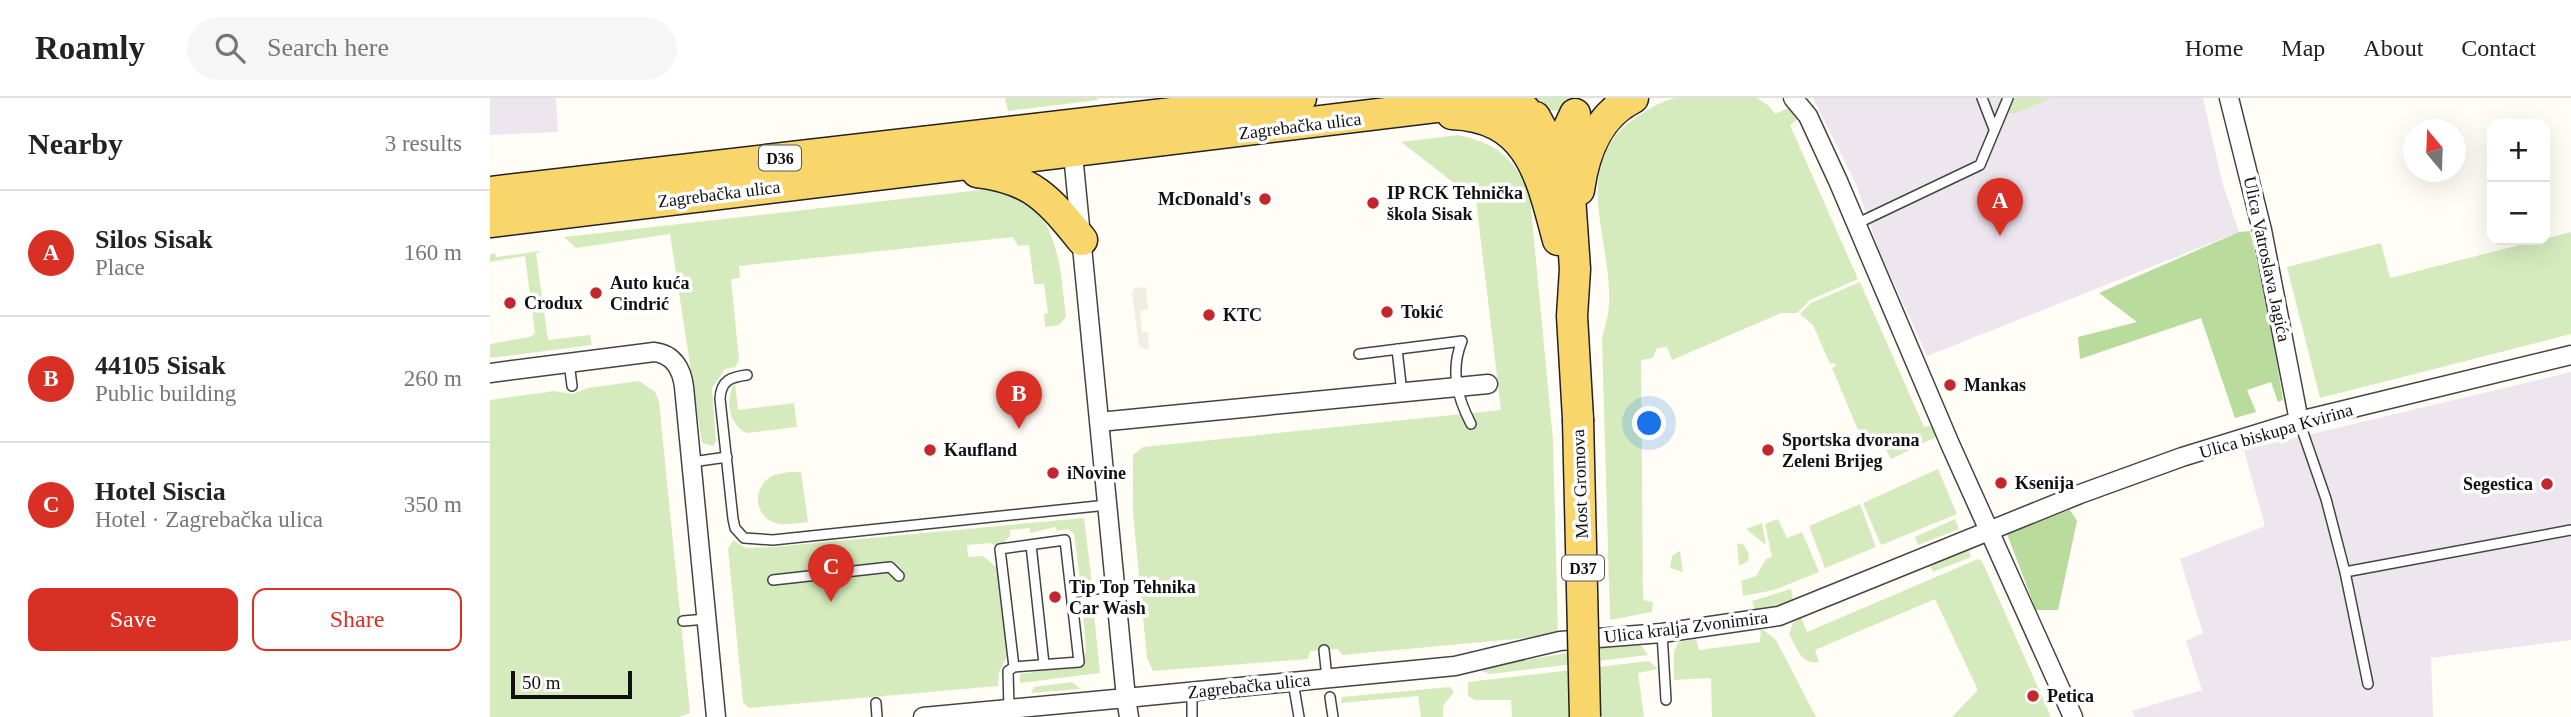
<!DOCTYPE html>
<html lang="en">
<head>
<meta charset="utf-8">
<style>
	body { margin:0; font-family:Georgia,serif; background:#f6f6f6; color:#222 }
	.controls { position:absolute; right:21px; top:21px; display:grid; overflow:hidden; border-radius:14px; box-shadow:0 7px 28px #0002 }
	.controls button { width:63px; height:63px; display:grid; place-items:center; padding:0; border:0; border-bottom:2px solid #e0e0e0; background:#fff; color:#222; font:35px sans-serif }
	.compass { position:absolute; left:1913px; top:21px; width:63px; height:63px; border-radius:50%; background:#fff; box-shadow:0 7px 28px #0002; rotate:341deg }
	.scale { position:absolute; left:21px; bottom:18px; width:121px; box-sizing:border-box; padding-left:7px; border:4px solid #111; border-top:0; font-size:19px; line-height:24px; white-space:nowrap; color:#111; -webkit-text-stroke:5px #fff; paint-order:stroke }
	.you { position:absolute; left:1160px; top:326px; width:24px; height:24px; margin:-18px; border:5px solid #fff; border-radius:50%; background:#1a73e8; box-shadow:0 0 0 10px #1a73e833 }
	.badge { display:grid; place-items:center; width:46px; height:46px; border-radius:50%; background:#d93025; color:#fff; font-size:23px; font-weight:700 }
	.pin { position:absolute; translate:-50% -58px; filter:drop-shadow(0 2px 4px #0008) }
	.pin::after { content:''; position:absolute; top:37px; width:24px; height:21px; background:inherit; clip-path:polygon(0 0,100% 0,50% 100%) }
	.list { margin:0; padding:0; list-style:none }
	h2 { display:flex; justify-content:space-between; align-items:center; height:91px; margin:0; padding:0 28px; font-size:30px }
	h2 small { font-size:23px; font-weight:400; color:#767676 }
	.list li { display:grid; grid-template-columns:46px 1fr auto; gap:21px; align-items:center; box-sizing:border-box; height:126px; padding:0 28px; border-top:2px solid #e0e0e0 }
	.list b { display:block; font-size:26px; white-space:nowrap }
	.list p { margin:0; font-size:23px; white-space:nowrap; color:#767676 }
	.list em { font-size:23px; font-style:normal; color:#767676 }
	.actions { display:flex; gap:14px; padding:21px 28px }
	.actions a { flex:1; padding:16px 0; border:2px solid #d93025; border-radius:14px; text-align:center; font-size:24px; color:#d93025 }
	.actions .main { background:#d93025; color:#fff }
	.icon { flex:none; width:38px; height:38px; fill:none; stroke:currentColor; stroke-width:2; stroke-linecap:round; stroke-linejoin:round }
	.map { position:relative; flex:none; width:2081px; height:619px; overflow:hidden }
	header { display:flex; align-items:center; gap:42px; box-sizing:border-box; height:98px; padding:0 35px; background:#fff; border-bottom:2px solid #e0e0e0 }
	header strong { font-size:33px }
	nav { display:flex; gap:38px; margin-inline-start:auto; font-size:24px }
	.search { width:490px; height:63px; background:#f6f6f6; display:flex; align-items:center; gap:18px; box-sizing:border-box; padding:0 24px; border-radius:38px; color:#767676; font-size:26px }
	main { display:flex }
	aside { flex:1; background:#fff }
	.map>svg:first-child { display:block }
	.industrial { fill:#eee6ef }
	.green { fill:#d5ebbd }
	.forest { fill:#b9dc9c }
	.plaza { fill:#f1ede2 }
	.lines { fill:none; stroke-linecap:round; stroke-linejoin:round }
	.lane-casing { stroke:#444; stroke-width:12 }
	.street-casing { stroke:#444; stroke-width:21 }
	.primary-casing { stroke:#222; stroke-width:33 }
	.lane { stroke:#fff; stroke-width:9 }
	.street { stroke:#fff; stroke-width:18 }
	.primary { stroke:#f9d66b; stroke-width:30 }
	.primary-bridge-casing { stroke:#222; stroke-width:33; stroke-linecap:butt }
	.primary-bridge { stroke:#f9d66b; stroke-width:30 }
	.poi-dot { fill:#c4262e; stroke:#fff; stroke-width:2.5 }
	.labels { text-anchor:middle; stroke-width:7; stroke-linejoin:round; paint-order:stroke }
	.shield { fill:#fff; stroke:#585858; stroke-width:2 }
	.shield-label { font-size:16px; font-weight:bold; fill:#111 }
	.street-label { font-size:18px; fill:#111; stroke:#fff }
	.poi-label { font-size:18px; font-weight:bold; fill:#111; stroke:#fff; text-anchor:start }
</style>
</head>
<body>
<header>
<strong>Roamly</strong>
<div class="search"><svg class="icon" aria-label="search" viewBox="0 0 24 24"><circle cx="10" cy="10" r="6"/><path d="M15 15l6 6"/></svg>Search here</div>
<nav><a>Home</a><a>Map</a><a>About</a><a>Contact</a></nav>
</header>
<main>
<aside>
<h2>Nearby<small>3 results</small></h2>
<ul class="list">
<li><span class="badge">A</span><div><b>Silos Sisak</b><p>Place</p></div><em>160 m</em></li>
<li><span class="badge">B</span><div><b>44105 Sisak</b><p>Public building</p></div><em>260 m</em></li>
<li><span class="badge">C</span><div><b>Hotel Siscia</b><p>Hotel · Zagrebačka ulica</p></div><em>350 m</em></li>
</ul>
<div class="actions"><a class="main">Save</a><a>Share</a></div>
</aside>
<div class="map">
<svg width="2081" height="619" viewBox="0 0 2081 619">
	<rect width="100%" height="100%" fill="#fffdf5"/>
	<!-- industrial -->
	<path class="industrial" d="M0,0H66L68,34L0,37Z
		M1323,0H1713L1733,87L1749,134L1437,258L1388,150L1366,86Z
		M2081,274V542L1941,560L1943,619H1645L1642,613L1712,592L1696,543L1713,535L1690,461L1775,428L1754,352Z"/>
	<!-- green -->
	<path class="green" d="M515,0H607L608,2L518,13Z
		M1037,0H1089C1072,20 1055,14 1037,0Z
		M1267,0L1279,8L1285,16L1301,9L1309,20L1300,27L1368,181L1320,202L1307,215H1291L1182,262L1177,249L1167,250L1163,260L1151,262L1153,502L1163,504L1162,514L1120,522L1112,241C1114,230 1119,217 1119,205C1122,141 1079,67 1144,21C1156,12 1172,2 1187,0C1213,0 1241,0 1267,0Z
		M1521,0H1562L1523,16L1515,13Z
		M968,37C1008,45 1027,62 1040,100L1063,342L1068,537L852,557L848,551L820,553L818,561L663,573L657,560L643,415V357L653,349L1011,312L986,102L911,44Z
		M508,90C570,111 569,163 576,219L569,227L555,229L554,216L558,215L554,186H544L539,147L528,148L523,139L249,168L250,180L241,181L249,262L245,269L235,271L222,290L226,343L223,348L212,345L180,136L86,150L74,139Z
		M2081,134V236L1830,300L1797,169L1891,145L1900,180Z
		M51,153L46,156L58,242L100,237L102,247L0,260V246L40,239L45,235L35,158L0,164V157L5,155L6,159Z
		M1370,184L1434,329L1445,327L1450,337L1401,361L1392,344L1376,351L1342,270L1346,268L1345,265L1340,266L1323,227L1310,216L1321,205Z
		M149,283L165,294L169,304L200,615L189,619H0V302L64,293L83,296L98,290Z
		M245,285L248,312L304,305L307,329L257,335C239,328 234,300 245,285Z
		M1448,371L1467,416L1391,447L1373,405Z
		M300,374H311L318,424C307,425 295,428 285,425C265,418 262,392 279,380C284,376 293,375 300,374Z
		M1370,406L1386,449L1335,470L1319,428Z
		M594,420L603,494L597,495L591,489L584,436L578,431L567,433L565,429L540,435V430L520,432V438L509,449L500,445L477,447L478,459L493,458L511,473L519,555L509,574L508,588L259,610L253,604L238,451L243,442L256,450L283,449Z
		M1288,421L1297,440L1312,434L1329,474L1284,492L1253,498L1251,483L1266,478L1276,461L1282,459L1275,426Z
		M1465,421L1469,431L1428,447L1425,439Z
		M1272,425L1276,447L1256,431Z
		M1247,445L1254,447L1259,456L1258,463L1249,468Z
		M1478,448L1481,459L1443,474L1439,466Z
		M1190,453L1193,474L1180,470L1182,458Z
		M1488,461L1492,463L1561,619H1462L1488,592L1445,501L1325,552L1329,564C1311,567 1307,550 1299,536L1303,525L1311,519L1317,534Z
		M1301,491L1303,501L1300,504L1266,514L1262,503Z
		M603,506L610,575L530,585V576L589,567L596,554L593,512Z
		M1271,530L1286,542L1326,619H1222L1221,580L1184,582V553L1189,544L1206,541L1209,552L1270,544Z
		M1130,546H1150L1158,557L1000,576L992,573L995,569Z
		M1159,563L1168,571L1148,575L1154,619H1022L1021,602H985L978,598V584Z
		M582,584L591,591L541,595L544,589Z
		M960,589L964,594L953,608V619H931L928,598L851,605L852,599Z"/>
	<!-- forest -->
	<path class="forest" d="M1760,133L1777,206L1793,302L1788,304L1781,284L1757,292L1766,314L1745,320L1711,220L1590,261L1588,239L1647,224L1609,195L1749,134Z
		M1580,412L1587,423L1568,512H1546L1517,436Z"/>
	<!-- plaza -->
	<path class="plaza" d="M656,189L658,212L650,213L652,234H658L659,251H655L649,248L642,195L645,190Z"/>
	<g class="lines">
		<defs>
			<path id="lane" d="M1492,0L1504,31
				M1366,126L1490,67L1518,0
				M907,251L912,295
				M869,256L972,243C960,272 967,299 981,326
				M79,264L82,288
				M257,277C241,279 231,282 230,301L243,421L245,430L254,440L283,442L617,407
				M1809,323L1836,401L1855,474L1878,586
				M202,364L237,359
				M541,447L554,566
				M1855,474L2081,432
				M283,482L400,469L409,478
				M582,505L626,499
				M193,523L217,521
				M1172,535L1176,602
				M834,552L837,580
				M803,584L809,619
				M702,593V619
				M840,599L843,619
				M386,605L387,619
				M519,611L518,573L524,569L589,564L575,442L510,451L524,569"/>
			<path id="street" d="M1303,0L1318,18L1348,83L1460,346L1583,619
				M1739,0L1772,132L1809,323
				M0,275L164,254C184,256 192,272 194,289L226,619
				M609,324L998,286
				M433,619L636,600L582,46
				M639,619L636,600L965,568L1070,543L1172,535L1289,518L1590,396L1692,359L1809,323L2081,257"/>
			<path id="primary" d="M962,16C1041,19 1051,80 1068,142
				M1085,16L1078,31L1077,55L1085,171L1082,218L1088,321
				M1045,19L1056,39L1063,76
				M487,74C541,80 559,101 592,142
				M1089,92C1094,55 1107,18 1143,0
				M0,94L811,0
				M0,124L995,3H1017L1035,12"/>
		</defs>
		<!-- lane casing -->
		<use href="#lane" class="lane-casing"/>
		<!-- street casing -->
		<use href="#street" class="street-casing"/>
		<!-- primary casing -->
		<use href="#primary" class="primary-casing"/>
		<!-- lane -->
		<use href="#lane" class="lane"/>
		<!-- street -->
		<use href="#street" class="street"/>
		<!-- primary -->
		<use href="#primary" class="primary"/>
		<defs>
			<path id="primary-bridge" d="M1088,321L1095,619"/>
		</defs>
		<!-- primary-bridge casing -->
		<use href="#primary-bridge" class="primary-bridge-casing"/>
		<!-- primary-bridge -->
		<use href="#primary-bridge" class="primary-bridge"/>
	</g>
	<!-- markers -->
	<g class="poi-dot">
		<circle cx="775" cy="101" r="7"/>
		<circle cx="883" cy="105" r="7"/>
		<circle cx="106" cy="195" r="7"/>
		<circle cx="20" cy="205" r="7"/>
		<circle cx="897" cy="214" r="7"/>
		<circle cx="719" cy="217" r="7"/>
		<circle cx="1460" cy="287" r="7"/>
		<circle cx="440" cy="352" r="7"/>
		<circle cx="1278" cy="352" r="7"/>
		<circle cx="563" cy="375" r="7"/>
		<circle cx="1511" cy="385" r="7"/>
		<circle cx="2057" cy="386" r="7"/>
		<circle cx="565" cy="499" r="7"/>
		<circle cx="1543" cy="598" r="7"/>
	</g>
	<g class="labels">
		<!-- shield labels -->
		<g class="shield">
			<rect x="269" y="47.5" width="42" height="25" rx="5"/>
			<rect x="1072" y="457.5" width="42" height="25" rx="5"/>
		</g>
		<g class="shield-label">
			<text x="290" y="66">D36</text>
			<text x="1093" y="476">D37</text>
		</g>
		<!-- street labels -->
		<g class="street-label">
			<text transform="translate(810 28) rotate(-7)" y="6">Zagrebačka ulica</text>
			<text transform="translate(229 96) rotate(-7)" y="6">Zagrebačka ulica</text>
			<text transform="translate(1777 161) rotate(78)" y="6">Ulica Vatroslava Jagića</text>
			<text transform="translate(1786 333) rotate(-16)" y="6">Ulica biskupa Kvirina</text>
			<text transform="translate(1090 386) rotate(-92)" y="6">Most Gromova</text>
			<text transform="translate(1196 529) rotate(-7)" y="6">Ulica kralja Zvonimira</text>
			<text transform="translate(759 588) rotate(-6)" y="6">Zagrebačka ulica</text>
		</g>
		<!-- poi labels -->
		<g class="poi-label">
			<text x="897" y="101">IP RCK Tehnička<tspan x="897" dy="21">škola Sisak</tspan></text>
			<text x="761" y="107" text-anchor="end">McDonald's</text>
			<text x="120" y="191">Auto kuća<tspan x="120" dy="21">Cindrić</tspan></text>
			<text x="34" y="211">Crodux</text>
			<text x="911" y="220">Tokić</text>
			<text x="733" y="223">KTC</text>
			<text x="1474" y="293">Mankas</text>
			<text x="1292" y="348">Sportska dvorana<tspan x="1292" dy="21">Zeleni Brijeg</tspan></text>
			<text x="454" y="358">Kaufland</text>
			<text x="577" y="381">iNovine</text>
			<text x="1525" y="391">Ksenija</text>
			<text x="2043" y="392" text-anchor="end">Segestica</text>
			<text x="579" y="495">Tip Top Tehnika<tspan x="579" dy="21">Car Wash</tspan></text>
			<text x="1557" y="604">Petica</text>
		</g>
	</g>
</svg>
<div class="controls">
<button>+</button>
<button>−</button>
</div>
<svg class="compass" viewBox="-18 -18 36 36"><path d="M0-13l5 13h-10z" fill="#e53935"/><path d="M0 13l5-13h-10z" fill="#767676"/></svg>
<div class="scale">50 m</div>
<div class="you"></div>
<div class="pin badge" style="left:1510px;top:138px">A</div>
<div class="pin badge" style="left:529px;top:331px">B</div>
<div class="pin badge" style="left:341px;top:504px">C</div>
</div>
</main>
</body>
</html>
